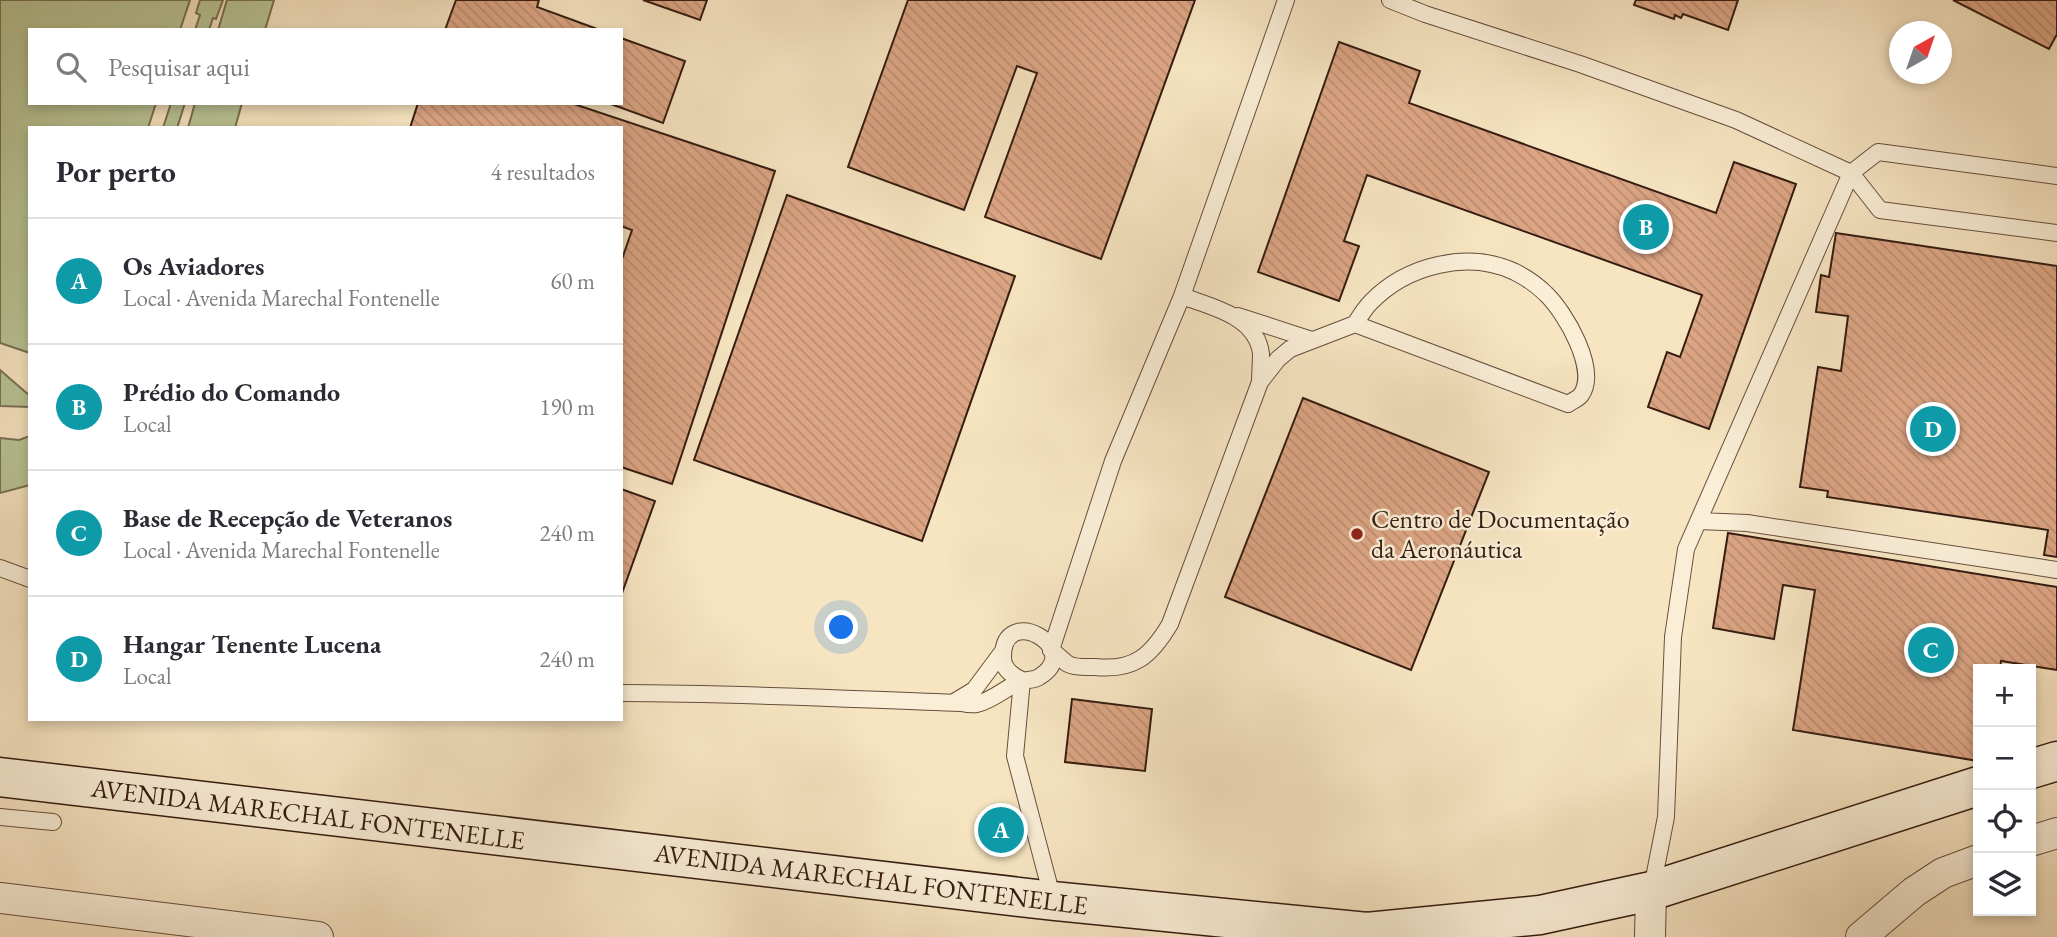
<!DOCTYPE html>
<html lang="pt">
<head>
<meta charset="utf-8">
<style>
	body { margin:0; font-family:"EB Garamond",serif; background:#f7f7f7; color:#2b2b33 }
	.controls { position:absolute; right:21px; bottom:21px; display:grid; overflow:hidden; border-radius:0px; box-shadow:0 4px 10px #0003 }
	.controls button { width:63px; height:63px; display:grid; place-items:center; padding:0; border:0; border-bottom:2px solid #e1e1e2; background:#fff; color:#2b2b33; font:35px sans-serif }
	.compass { position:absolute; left:1889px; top:21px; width:63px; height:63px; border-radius:50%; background:#fff; box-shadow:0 4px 10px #0003; rotate:40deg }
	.you { position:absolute; left:842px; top:628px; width:24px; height:24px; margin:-18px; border:5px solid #fff; border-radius:50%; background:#1a73e8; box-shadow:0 0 0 10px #1a73e833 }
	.badge { display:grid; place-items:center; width:46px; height:46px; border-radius:50%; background:#111827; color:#fff; font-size:23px; font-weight:700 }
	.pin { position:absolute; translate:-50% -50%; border:4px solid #fff; box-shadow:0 2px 7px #0006 }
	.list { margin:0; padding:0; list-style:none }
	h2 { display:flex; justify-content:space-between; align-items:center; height:91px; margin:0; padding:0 28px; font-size:30px }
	h2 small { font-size:23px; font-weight:400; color:#7c7c81 }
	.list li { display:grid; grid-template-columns:46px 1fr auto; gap:21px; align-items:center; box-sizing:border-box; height:126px; padding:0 28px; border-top:2px solid #e1e1e2 }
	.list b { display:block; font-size:26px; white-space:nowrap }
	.list p { margin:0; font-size:23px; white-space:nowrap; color:#7c7c81 }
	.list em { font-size:23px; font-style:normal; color:#7c7c81 }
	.icon { flex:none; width:38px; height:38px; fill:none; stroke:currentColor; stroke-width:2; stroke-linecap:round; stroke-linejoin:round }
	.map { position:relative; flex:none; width:2057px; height:937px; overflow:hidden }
	.search { position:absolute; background:#fff; box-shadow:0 4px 10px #0003; left:28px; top:28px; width:595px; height:77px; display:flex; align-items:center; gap:18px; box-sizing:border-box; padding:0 24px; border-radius:0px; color:#7c7c81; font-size:26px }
	.panel { position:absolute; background:#fff; box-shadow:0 4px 10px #0003; left:28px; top:126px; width:595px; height:595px; border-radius:0px }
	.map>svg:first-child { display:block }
	.pitch { fill:#b9c596; stroke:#777054; stroke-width:2 }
	.building { fill:url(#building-back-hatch); stroke:#351c11; stroke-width:2 }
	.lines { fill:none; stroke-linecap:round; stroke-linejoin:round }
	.service-casing { stroke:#664e3d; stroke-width:18 }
	.minor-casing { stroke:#664e3d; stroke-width:32 }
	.secondary-casing { stroke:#351c11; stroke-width:41 }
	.service { stroke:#faeed7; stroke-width:16 }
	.minor { stroke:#faeed7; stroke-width:30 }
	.secondary { stroke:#faeed7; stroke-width:38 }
	.poi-dot { fill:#8f2418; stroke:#faeed7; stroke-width:2.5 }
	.labels { text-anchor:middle; stroke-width:5; stroke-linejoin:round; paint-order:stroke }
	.poi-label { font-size:26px; fill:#351c11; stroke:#faeed7; text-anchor:start }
	.street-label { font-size:26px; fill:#351c11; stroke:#faeed7 }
</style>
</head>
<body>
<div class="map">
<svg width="2057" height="937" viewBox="0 0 2057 937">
	<defs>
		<pattern id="building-back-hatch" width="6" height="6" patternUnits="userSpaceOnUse" patternTransform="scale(1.75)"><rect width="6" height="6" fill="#dca584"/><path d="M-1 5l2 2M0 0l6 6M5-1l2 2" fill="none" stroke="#bd8d71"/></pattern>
	</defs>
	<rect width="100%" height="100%" fill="#f7e5c2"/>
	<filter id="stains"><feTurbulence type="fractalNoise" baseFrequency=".00286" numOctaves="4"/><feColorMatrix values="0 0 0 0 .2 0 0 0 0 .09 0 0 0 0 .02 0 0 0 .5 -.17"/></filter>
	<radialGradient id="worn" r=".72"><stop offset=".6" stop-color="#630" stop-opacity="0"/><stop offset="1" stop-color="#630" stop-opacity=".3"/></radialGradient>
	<!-- pitch -->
	<path class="pitch" d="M0,0H190L180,30H30V103H156L148,128H30V353L0,343Z
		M200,0H223L216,19L213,18L209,30H195L200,15L196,13Z
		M227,0H274L265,30H218Z
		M171,103H185L177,128H163Z
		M195,103H242L235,128H188Z
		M0,370L30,396V407L0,406Z
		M30,436V485L0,493V438L19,440Z"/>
	<!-- building -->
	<path class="building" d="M456,0H539L537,7L600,30H445Z
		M643,0H707L700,20Z
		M908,0H1195L1101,259L985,217L1037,73L1017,66L964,210L848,167Z
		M1636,0H1738L1728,30L1683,14L1681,18L1675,15L1674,19L1634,5Z
		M1953,0H2057V34L2049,49Z
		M621,38L685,61L663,123L608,103H621Z
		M1339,42L1420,71L1409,103L1716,213L1734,162L1796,184L1709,429L1648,407L1667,352L1680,357L1702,295L1367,175L1344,241L1359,246L1339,301L1258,272Z
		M418,103H571L775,171L672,484L621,467V262L632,230L621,226V128H410Z
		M787,195L1015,276L922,541L694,460Z
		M1836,233L2057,266V557L2044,555L2048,530L1827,497L1828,491L1800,487L1818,367L1841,371L1848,316L1816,312L1821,275L1829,277Z
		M1303,398L1489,472L1411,670L1225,597Z
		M621,489L655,501L621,596Z
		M1728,533L2057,587V670L2001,661L2000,669H1978V761L1793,730L1815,590L1783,585L1774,639L1713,628Z
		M1072,699L1152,709L1145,771L1065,762Z"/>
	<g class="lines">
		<defs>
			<path id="service" d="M1286,0L1182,296L1113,461L1051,650C1057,654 1062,660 1068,664C1075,668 1087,667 1095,667C1134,671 1151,656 1170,624L1260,382L1278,359L1290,349L1355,324L1568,404C1572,401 1578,399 1581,395C1599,370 1565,312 1546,294C1538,286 1525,277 1515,272C1468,250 1407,265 1371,302C1365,308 1360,316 1355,324
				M1390,0L1425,14L1580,64L1736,120L1851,173L1880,210L2057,233
				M1182,296C1211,307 1257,316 1261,354C1261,363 1260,373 1260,382
				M1238,316L1312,340
				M1699,521L1747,523L2057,570
				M0,568L30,579
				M1022,680L1015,756L1053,900
				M621,693C735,693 848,699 961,703C966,704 972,705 977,704C991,701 1006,688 1019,682C1026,679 1033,681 1039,677C1086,649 1002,601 1003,658C1003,670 1013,676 1022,680
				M954,702L974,690L1003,651
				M0,817L53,822
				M1652,888L1666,817L1673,637L1686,549L1851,173L1878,152L2057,176"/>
			<path id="minor" d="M2031,841L2057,833
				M0,898L318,937
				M1650,937L1651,891
				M1861,937L1914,892L1943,873L1978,860"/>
			<path id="secondary" d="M2031,769L2057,761
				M0,777L1054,901L1367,932L1540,915L1651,891L1978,786"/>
		</defs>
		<!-- service casing -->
		<use href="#service" class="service-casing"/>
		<!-- minor casing -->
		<use href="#minor" class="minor-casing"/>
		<!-- secondary casing -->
		<use href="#secondary" class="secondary-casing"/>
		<!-- service -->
		<use href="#service" class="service"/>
		<!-- minor -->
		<use href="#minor" class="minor"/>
		<!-- secondary -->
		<use href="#secondary" class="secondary"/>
	</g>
	<!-- markers -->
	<circle class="poi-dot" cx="1357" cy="534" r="7"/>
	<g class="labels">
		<!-- poi labels -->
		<g class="poi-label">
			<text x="1371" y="528">Centro de Documentação<tspan x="1371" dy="30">da Aeronáutica</tspan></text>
		</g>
		<!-- street labels -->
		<g class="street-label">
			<text transform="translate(308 814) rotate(7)" y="9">AVENIDA MARECHAL FONTENELLE</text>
			<text transform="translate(871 879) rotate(7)" y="9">AVENIDA MARECHAL FONTENELLE</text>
		</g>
	</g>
	<rect width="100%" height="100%" filter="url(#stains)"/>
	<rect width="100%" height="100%" fill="url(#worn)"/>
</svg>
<div class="controls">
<button>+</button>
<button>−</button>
<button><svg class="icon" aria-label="locate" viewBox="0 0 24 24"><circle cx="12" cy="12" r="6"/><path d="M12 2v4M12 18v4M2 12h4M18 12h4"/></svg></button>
<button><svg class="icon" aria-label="layers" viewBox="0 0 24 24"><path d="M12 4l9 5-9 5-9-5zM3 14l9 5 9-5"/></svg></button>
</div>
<svg class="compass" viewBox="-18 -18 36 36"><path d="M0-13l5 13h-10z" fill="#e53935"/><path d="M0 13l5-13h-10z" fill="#7c7c81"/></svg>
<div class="you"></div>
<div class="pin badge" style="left:1001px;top:830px;background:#0f9aa8">A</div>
<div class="pin badge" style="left:1646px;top:227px;background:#0f9aa8">B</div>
<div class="pin badge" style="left:1931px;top:650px;background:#0f9aa8">C</div>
<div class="pin badge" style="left:1933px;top:429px;background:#0f9aa8">D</div>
<div class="search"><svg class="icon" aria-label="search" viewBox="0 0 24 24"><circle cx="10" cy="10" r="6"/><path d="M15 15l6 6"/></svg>Pesquisar aqui</div>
<section class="panel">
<h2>Por perto<small>4 resultados</small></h2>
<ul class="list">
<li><span class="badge" style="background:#0f9aa8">A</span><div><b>Os Aviadores</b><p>Local · Avenida Marechal Fontenelle</p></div><em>60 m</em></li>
<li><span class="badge" style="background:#0f9aa8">B</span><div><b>Prédio do Comando</b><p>Local</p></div><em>190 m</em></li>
<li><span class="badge" style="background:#0f9aa8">C</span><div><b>Base de Recepção de Veteranos</b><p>Local · Avenida Marechal Fontenelle</p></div><em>240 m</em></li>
<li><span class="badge" style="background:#0f9aa8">D</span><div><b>Hangar Tenente Lucena</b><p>Local</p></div><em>240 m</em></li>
</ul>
</section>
</div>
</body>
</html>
